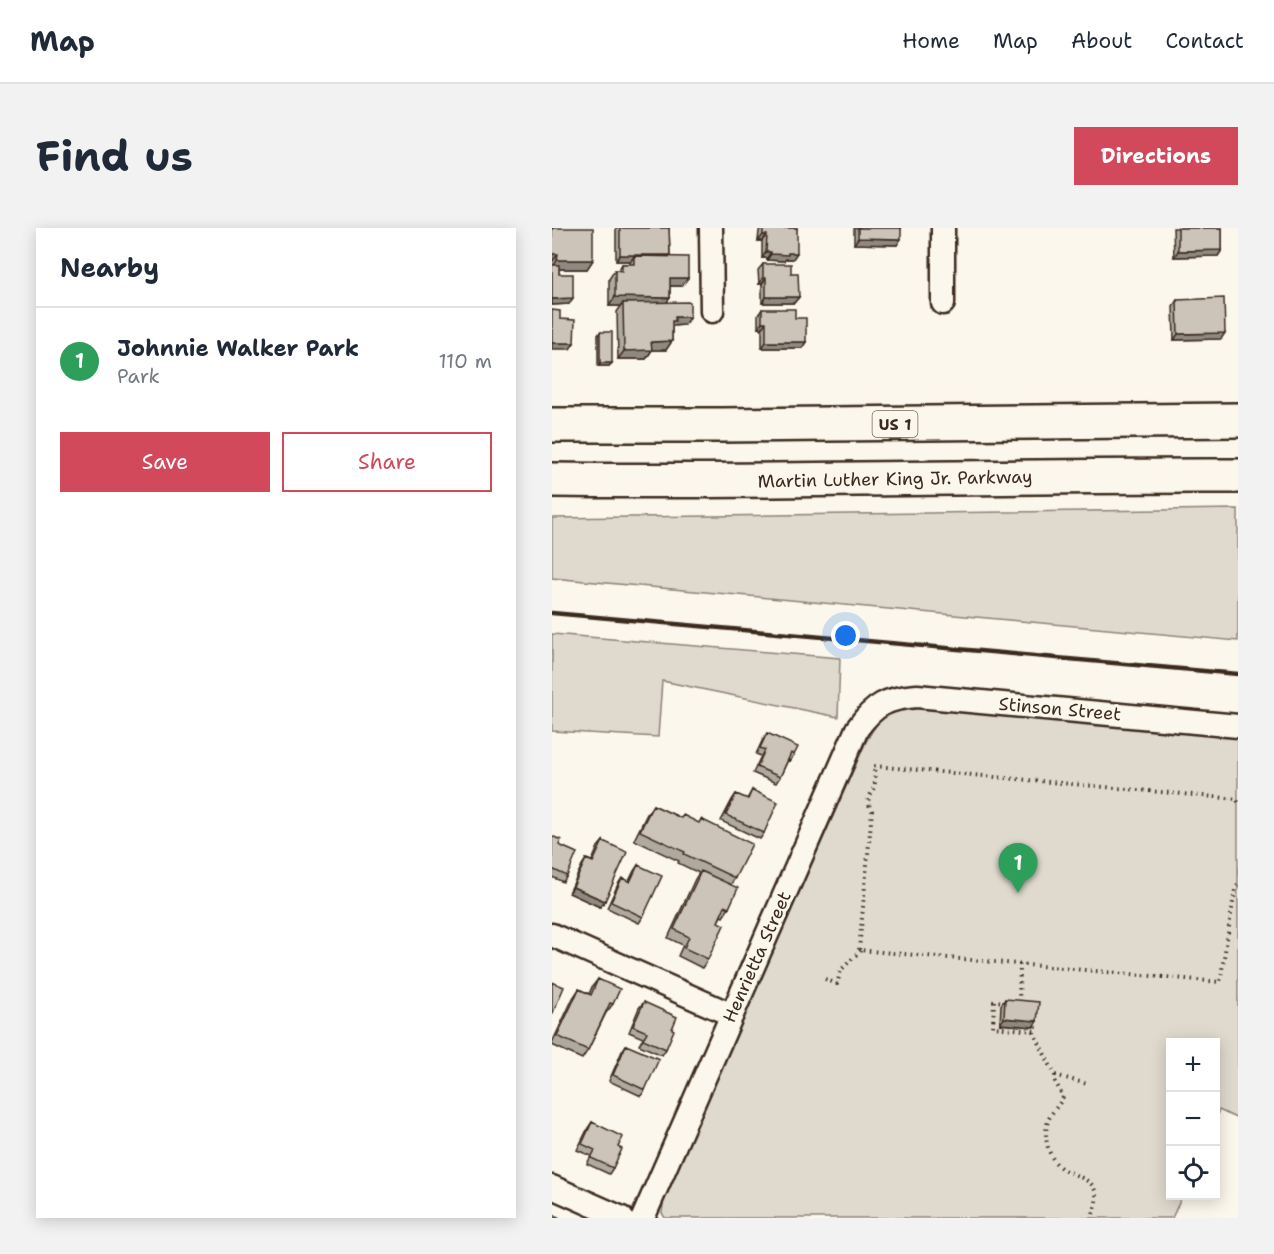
<!DOCTYPE html>
<html lang="en">
<head>
<meta charset="utf-8">
<style>
	body { margin:0; font-family:"Shantell Sans",sans-serif; background:#f2f2f3; color:#1f2937 }
	.controls { position:absolute; right:18px; bottom:18px; display:grid; overflow:hidden; border-radius:0px; box-shadow:0 3px 15px #0003 }
	.controls button { width:54px; height:54px; display:grid; place-items:center; padding:0; border:0; border-bottom:2px solid #e0e1e3; background:#fff; color:#1f2937; font:30px sans-serif }
	.you { position:absolute; left:294px; top:408px; width:21px; height:21px; margin:-15px; border:4px solid #fff; border-radius:50%; background:#1a73e8; box-shadow:0 0 0 9px #1a73e833 }
	.badge { display:grid; place-items:center; width:39px; height:39px; border-radius:50%; background:#d1495b; color:#fff; font-size:20px; font-weight:700 }
	.pin { position:absolute; translate:-50% -50px; filter:drop-shadow(0 2px 3px #0008) }
	.pin::after { content:''; position:absolute; top:32px; width:21px; height:18px; background:inherit; clip-path:polygon(0 0,100% 0,50% 100%) }
	.list { margin:0; padding:0; list-style:none }
	h2 { display:flex; justify-content:space-between; align-items:center; height:78px; margin:0; padding:0 24px; font-size:26px }
	h2 small { font-size:20px; font-weight:400; color:#747a83 }
	.list li { display:grid; grid-template-columns:39px 1fr auto; gap:18px; align-items:center; box-sizing:border-box; height:108px; padding:0 24px; border-top:2px solid #e0e1e3 }
	.list b { display:block; font-size:22px; white-space:nowrap }
	.list p { margin:0; font-size:20px; white-space:nowrap; color:#747a83 }
	.list em { font-size:20px; font-style:normal; color:#747a83 }
	.actions { display:flex; gap:12px; padding:18px 24px }
	.actions a { flex:1; padding:14px 0; border:2px solid #d1495b; border-radius:0px; text-align:center; font-size:21px; color:#d1495b }
	.actions .main { background:#d1495b; color:#fff }
	.icon { flex:none; width:33px; height:33px; fill:none; stroke:currentColor; stroke-width:2; stroke-linecap:round; stroke-linejoin:round }
	.map { position:relative; flex:none; width:686px; height:990px; overflow:hidden; border-radius:0px }
	header { display:flex; align-items:center; gap:36px; box-sizing:border-box; height:84px; padding:0 30px; background:#fff; border-bottom:2px solid #e0e1e3 }
	header strong { font-size:28px }
	nav { display:flex; gap:33px; margin-inline-start:auto; font-size:21px }
	.intro { display:flex; align-items:center; justify-content:space-between; box-sizing:border-box; height:144px; padding:0 36px }
	h1 { margin:0; font-size:42px }
	.button { padding:15px 27px; border-radius:0px; background:#d1495b; color:#fff; font-size:21px; font-weight:700 }
	main { display:flex; gap:36px; padding:0 36px }
	aside { flex:1; background:#fff; border-radius:0px; box-shadow:0 3px 15px #0003 }
	.map>svg:first-child { display:block }
	.green { fill:#dfd9ce; stroke:#8d8276; stroke-width:1.5 }
	.lines { fill:none; stroke-linecap:round; stroke-linejoin:round }
	.minor-casing { stroke:#3b2a1e; stroke-width:27 }
	.trunk-casing { stroke:#3b2a1e; stroke-width:38 }
	.path { stroke:#3b2a1e; stroke-width:4; stroke-dasharray:1.5 4.5; stroke-linecap:butt }
	.minor { stroke:#fbf7ec; stroke-width:22 }
	.trunk { stroke:#fbf7ec; stroke-width:33 }
	.rail { stroke:#3b2a1e; stroke-width:4.5 }
	.wall { fill:#afa99f; stroke:#3b2a1e; stroke-width:1.5 }
	.shaded-wall { fill:#8f8982; stroke:#3b2a1e; stroke-width:1.5 }
	.building { fill:#ccc4b9; stroke:#3b2a1e; stroke-width:1.5 }
	.labels { text-anchor:middle; stroke-width:6; stroke-linejoin:round; paint-order:stroke }
	.shield { fill:#fbf7ec; stroke:#75685c; stroke-width:1.5 }
	.shield-label { font-size:16px; font-weight:bold; fill:#3b2a1e }
	.street-label { font-size:18px; fill:#3b2a1e; stroke:#fbf7ec }
</style>
</head>
<body>
<header>
<strong>Map</strong>
<nav><a>Home</a><a>Map</a><a>About</a><a>Contact</a></nav>
</header>
<div class="intro"><h1>Find us</h1><a class="button">Directions</a></div>
<main>
<aside>
<h2>Nearby<small></small></h2>
<ul class="list">
<li><span class="badge" style="background:#2e9e5b">1</span><div><b>Johnnie Walker Park</b><p>Park</p></div><em>110 m</em></li>
</ul>
<div class="actions"><a class="main">Save</a><a>Share</a></div>
</aside>
<div class="map">
<svg width="686" height="990" viewBox="0 0 686 990">
	<rect width="100%" height="100%" fill="#fbf7ec"/>
	<filter id="ink" filterUnits="userSpaceOnUse"><feTurbulence type="fractalNoise" baseFrequency=".0167" numOctaves="2"/><feDisplacementMap in="SourceGraphic" scale="12" xChannelSelector="R" yChannelSelector="G"/><feConvolveMatrix kernelMatrix="1 2 1 2 8 2 1 2 1" color-interpolation-filters="sRGB"/></filter>
	<g filter="url(#ink)">
		<!-- green -->
		<path class="green" d="M686,281V413L0,350V290Z
			M0,406L288,430L286,489L110,453L106,509L0,503Z
			M358,479L686,508V891L667,882L664,889V814H618V968H630L620,990H113L110,985L112,968L313,516C319,504 329,487 342,481C347,480 353,480 358,479Z"/>
		<g class="lines">
			<defs>
				<path id="minor" d="M159,0L160,83
					M391,0V75
					M0,707L180,787
					M0,959L70,990
					M91,990L305,501C322,477 335,470 365,468L686,498"/>
				<path id="trunk" d="M0,197H169L686,192
					M0,252C229,255 457,247 686,248"/>
			</defs>
			<!-- minor casing -->
			<use href="#minor" class="minor-casing"/>
			<!-- trunk casing -->
			<use href="#trunk" class="trunk-casing"/>
			<!-- path -->
			<path class="path" d="M686,574L685,571L322,538C322,544 324,553 322,559C318,570 313,571 320,583L307,722L668,754L683,662L686,657
				M468,736L467,775H469
				M273,751L285,756L289,742L309,722
				M454,774L442,773L441,799L483,803
				M484,792L482,805L503,847V853L511,869C507,878 499,884 496,893C491,909 496,930 509,940C512,943 518,944 522,946C527,949 534,951 538,955C548,964 544,980 539,990
				M503,847L535,856"/>
			<!-- minor -->
			<use href="#minor" class="minor"/>
			<!-- trunk -->
			<use href="#trunk" class="trunk"/>
			<!-- rail -->
			<path class="rail" d="M0,385L686,446"/>
		</g>
		<!-- wall -->
		<path class="wall" d="M0,0L41,32L35,41H7V46L17,76L0,77Z
			M64,0H117L118,27L116,29L130,58H118V70L114,74L138,89L132,97L120,98V113L114,122H100L94,131H66L65,84L69,78H57V51L63,42L66,43L70,36H77L79,33H64Z
			M209,0H245L241,31H234L232,33L215,32V30H210V13H206L207,3Z
			M302,0H349L345,17L302,16Z
			M621,0H670V22L666,28L622,29Z
			M211,36L247,69L242,75H210V56H207L206,42Z
			M625,72L669,111L622,112L621,78Z
			M210,81L243,90L254,114L250,120H210V100H206V87Z
			M48,104L60,135L57,138H46V107Z
			M215,505L242,527L238,533L236,532L228,549L224,555L201,545L209,528L204,526L211,511Z
			M200,562L212,605L208,611L169,593L180,572L184,566L195,571Z
			M101,577L129,590L131,587L183,650L179,656L177,680L171,689L169,688L166,694L156,731L150,740L126,728L131,717L116,710L143,651L147,645L126,635L127,633L82,612L95,586Z
			M0,608L7,617L15,648L11,654L0,649Z
			M51,613L53,673L48,679L17,665L30,637L34,631L40,633L46,619Z
			M86,637L91,689L87,695L55,680L66,656L70,650L77,653L82,643Z
			M46,751L61,776L54,785L36,822L30,831L0,817V815L21,770L27,761L37,766L40,759Z
			M453,771L485,793L481,799L448,796L449,777Z
			M92,774L120,801L114,821L110,827L87,817L91,810L77,804L87,780Z
			M74,817L93,862L89,868L57,853L70,823Z
			M40,894L66,919L61,940L57,946L35,936L39,928L25,922L36,900Z"/>
		<!-- shaded-wall -->
		<path class="shaded-wall" d="M211,7H215L210,13H206Z
			M306,10L349,11L345,17L302,16Z
			M670,22L666,28L622,29L626,23Z
			M214,24H219L215,30H210Z
			M236,25H245L241,31H234L232,33L215,32L219,26Z
			M0,26H6L0,34Z
			M68,27H118L114,33L82,28L79,33H64Z
			M5,32H41L35,41H0Z
			M118,50H136L130,58H112Z
			M211,50H214L210,56H207Z
			M63,69L118,70L112,78L71,75L69,78H57Z
			M214,69H247L242,75H210Z
			M21,70L17,76L0,77V71Z
			M123,89H138L132,97L119,98L114,102Z
			M210,94H214L210,100H206Z
			M673,105L669,111L622,112L626,106Z
			M120,113L114,122H97H100L94,131H66L72,123L99,114Z
			M214,114H254L250,120H210Z
			M0,115H22L18,121H0Z
			M48,135H60L57,138H46Z
			M21,659L53,673L48,679L17,665Z
			M452,790L485,793L481,799L448,796Z"/>
		<!-- building -->
		<path class="building" d="M0,0H41V32H5L6,26H0Z
			M68,0H117L118,27H68Z
			M211,0H245V25H236V27L219,26V24H214L215,7H211Z
			M306,0H349V11L306,10Z
			M626,0H670V22L626,23Z
			M82,28L136,29V50H118V70L63,69V42L70,43V36H82Z
			M211,36H239V45H246L247,69H214V50H211Z
			M0,37H7V46H21V70L0,71Z
			M672,70L673,105L626,106L625,72Z
			M138,74V89H123V93H120V113L99,114L100,122L72,123L71,75Z
			M210,81H243V90H254V114H214V94H210Z
			M0,82L8,83V91L23,92L22,115H0Z
			M48,104H60V135H48Z
			M215,505L246,519L242,527L239,525L228,549L205,539L213,522L208,520Z
			M200,562L226,574L212,605L174,587L184,566L196,571Z
			M101,577L129,590L131,587L147,595L149,591L200,616L183,650L132,626L133,624L88,603Z
			M0,608L9,612L7,617L25,625L15,648L0,641Z
			M51,613L75,624L53,673L21,659L34,631L41,634Z
			M86,637L110,648L91,689L59,674L70,650L78,654Z
			M149,643L186,660L177,680L173,678L166,694L172,697L156,731L132,720L137,709L122,701Z
			M46,751L68,761L61,776L58,775L36,822L5,808L27,761L39,767Z
			M0,754L12,759L0,787Z
			M453,771L487,774L485,793L452,790Z
			M92,774L125,789L120,801L122,802L114,821L91,811L95,804L81,798Z
			M74,817L107,831L93,862L61,847Z
			M40,894L71,909L66,919L70,921L61,940L39,930L43,922L30,916Z
			M0,986L8,990H0Z"/>
	</g>
	<g class="labels">
		<!-- shield labels -->
		<rect class="shield" x="320.5" y="183" width="45" height="26" rx="4.5"/>
		<g class="shield-label">
			<text x="343" y="202">US 1</text>
		</g>
		<!-- street labels -->
		<g class="street-label">
			<text transform="translate(343 251) rotate(-1)" y="6">Martin Luther King Jr. Parkway</text>
			<text transform="translate(508 481) rotate(5)" y="6">Stinson Street</text>
			<text transform="translate(205 729) rotate(-66)" y="6">Henrietta Street</text>
		</g>
	</g>
</svg>
<div class="controls">
<button>+</button>
<button>−</button>
<button><svg class="icon" aria-label="locate" viewBox="0 0 24 24"><circle cx="12" cy="12" r="6"/><path d="M12 2v4M12 18v4M2 12h4M18 12h4"/></svg></button>
</div>
<div class="you"></div>
<div class="pin badge" style="left:466px;top:665px;background:#2e9e5b">1</div>
</div>
</main>
</body>
</html>
